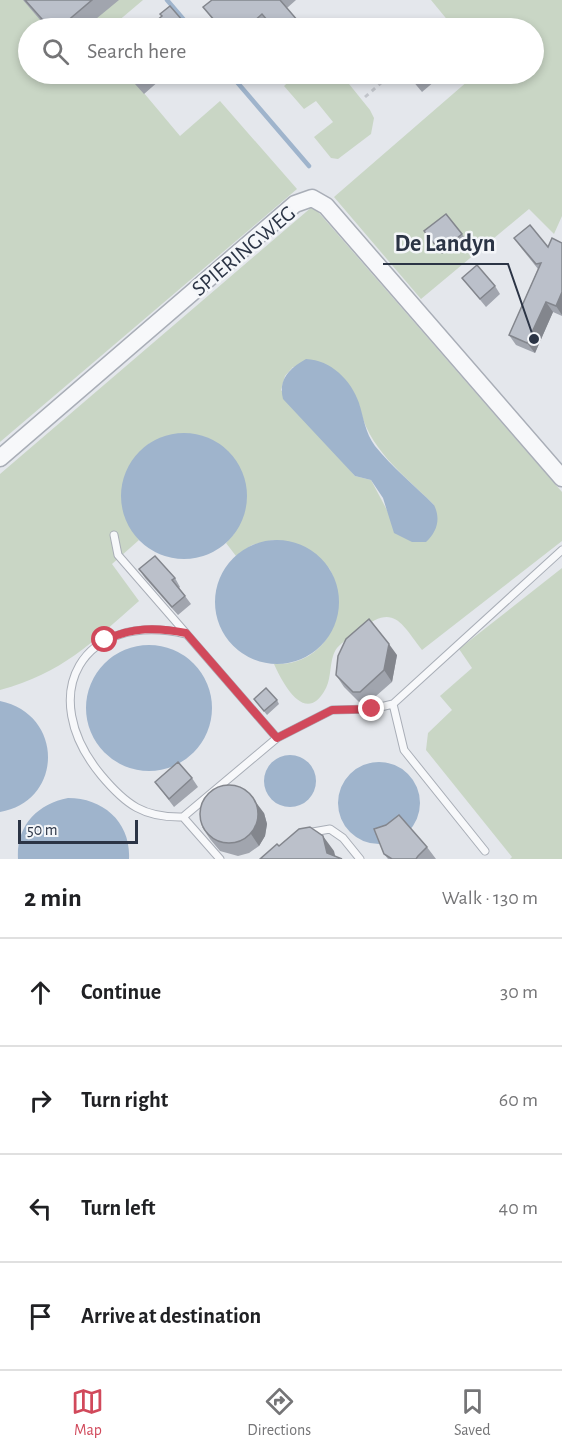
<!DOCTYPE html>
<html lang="en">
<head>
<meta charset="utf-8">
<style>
	body { margin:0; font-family:"Alegreya Sans",sans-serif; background:#f6f6f6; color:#202124 }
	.scale { position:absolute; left:18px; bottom:15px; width:120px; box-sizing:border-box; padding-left:6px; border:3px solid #2b3445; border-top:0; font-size:16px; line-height:21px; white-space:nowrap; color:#2b3445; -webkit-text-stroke:4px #f4f6f9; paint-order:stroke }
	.stop { position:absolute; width:18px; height:18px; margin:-14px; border:4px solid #d1495b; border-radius:50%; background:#fff }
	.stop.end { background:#d1495b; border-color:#fff; box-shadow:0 2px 6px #0008 }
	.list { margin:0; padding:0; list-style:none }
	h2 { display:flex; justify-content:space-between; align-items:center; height:78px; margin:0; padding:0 24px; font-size:26px }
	h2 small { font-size:20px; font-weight:400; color:#757577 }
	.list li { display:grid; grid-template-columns:39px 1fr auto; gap:18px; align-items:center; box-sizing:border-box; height:108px; padding:0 24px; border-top:2px solid #e0e0e0 }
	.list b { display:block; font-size:22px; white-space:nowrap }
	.list em { font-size:20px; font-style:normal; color:#757577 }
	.icon { flex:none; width:33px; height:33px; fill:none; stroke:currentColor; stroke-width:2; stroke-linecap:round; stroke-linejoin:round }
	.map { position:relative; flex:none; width:562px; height:859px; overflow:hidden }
	.search { position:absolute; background:#fff; box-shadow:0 3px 9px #0003; left:18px; right:18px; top:18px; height:66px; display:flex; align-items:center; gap:15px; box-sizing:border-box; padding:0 21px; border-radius:33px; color:#757577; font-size:22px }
	.sheet { height:510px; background:#fff }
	nav { display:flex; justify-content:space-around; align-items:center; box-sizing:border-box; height:84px; border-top:2px solid #e0e0e0; background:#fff; font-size:16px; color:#757577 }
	nav a { display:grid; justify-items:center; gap:3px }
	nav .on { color:#d1495b }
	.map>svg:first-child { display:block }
	.green { fill:#c9d6c5; fill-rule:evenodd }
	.water { fill:#9fb4cc }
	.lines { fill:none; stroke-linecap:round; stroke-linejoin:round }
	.stream { stroke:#9fb4cc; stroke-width:4.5 }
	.service-casing { stroke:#a9aeb7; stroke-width:9 }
	.tertiary-casing { stroke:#a9aeb7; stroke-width:19 }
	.path { stroke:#c2c5cb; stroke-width:3; stroke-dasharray:4.5 4.5; stroke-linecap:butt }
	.service { stroke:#f7f8fa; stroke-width:7 }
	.tertiary { stroke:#f7f8fa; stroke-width:16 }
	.wall { fill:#a1a5ae }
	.shaded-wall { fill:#83868d }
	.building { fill:#bbc0ca; stroke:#83868d; stroke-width:1.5 }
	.route { stroke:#d1495b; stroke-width:8 }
	.labels { text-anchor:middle; stroke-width:5; stroke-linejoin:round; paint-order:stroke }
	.street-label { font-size:22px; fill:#2b3445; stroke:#f4f6f9 }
	.leader { fill:none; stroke:#2b3445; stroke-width:2 }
	.callout-dot { fill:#2b3445; stroke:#f4f6f9; stroke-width:2 }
	.callout-label { font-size:24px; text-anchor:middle; font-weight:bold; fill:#2b3445; stroke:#f4f6f9; stroke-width:5; stroke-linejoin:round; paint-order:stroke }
</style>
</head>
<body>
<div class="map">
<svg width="562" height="859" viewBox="0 0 562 859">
	<rect width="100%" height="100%" fill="#e4e7ec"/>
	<!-- green -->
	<path class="green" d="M0,0H143L110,28H28V74H128L180,136L220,101L297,189L0,442Z
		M431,0H562V216L554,234L529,209L421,299L334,197L476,74H534V28H454Z
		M297,74H304L311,81L320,74H341L370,110L374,118L371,134L338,159L331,158L314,137L333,122L316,101L304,109L284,86Z
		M313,206L562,492V541L422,650C400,621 393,603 359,631C352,636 342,642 337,648C329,658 332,677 326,688C306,727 283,684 274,664C327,667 352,610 329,568L273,540L252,545L236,556L226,543L234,534L150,443C118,468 114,508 139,540L112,564L139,601C91,643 63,673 0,690V474ZM293,367L359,404C367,448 403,474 434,505L388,512L371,480L355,476L281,390L285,376Z
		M562,568V859H510L512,857L426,750L428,733L452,710L440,696L472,668L459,649Z"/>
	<!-- water -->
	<path class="water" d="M306,359C331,360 351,380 359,403C364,419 365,432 375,446C392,467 415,486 434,505C441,519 437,532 426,542H412L394,533L383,498L371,480L355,476L283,399C278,379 290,368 306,359Z
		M121 496a63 63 0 1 1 126 0a63 63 0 1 1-126 0Z
		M215 602a62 62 0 1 1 124 0a62 62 0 1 1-124 0Z
		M86 708a63 63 0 1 1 126 0a63 63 0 1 1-126 0Z
		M0,701C64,714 64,801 0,812Z
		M264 781a26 26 0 1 1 52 0a26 26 0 1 1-52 0Z
		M338 803a41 41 0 1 1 82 0a41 41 0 1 1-82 0Z
		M68,798C104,798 131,823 129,859H18C16,826 37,804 68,798Z"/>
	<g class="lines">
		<!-- stream -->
		<path class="stream" d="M167,0L191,28
			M230,74L309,166"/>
		<defs>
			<path id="service" d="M114,535L118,555L277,738
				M393,704L404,750L485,851
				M183,817C144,818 126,805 101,775C35,695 81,610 186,634
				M307,833L330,829L343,838L360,859
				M220,859L183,817L277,738L332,710L372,709L393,704L562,550"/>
			<path id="tertiary" d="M0,458L295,204L312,198L326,206L562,478"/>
		</defs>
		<!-- service casing -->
		<use href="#service" class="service-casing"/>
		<!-- tertiary casing -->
		<use href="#tertiary" class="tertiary-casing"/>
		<!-- path -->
		<path class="path" d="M365,97L391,74"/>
		<!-- service -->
		<use href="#service" class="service"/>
		<!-- tertiary -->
		<use href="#tertiary" class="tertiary"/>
	</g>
	<!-- wall -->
	<path class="wall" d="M23,0H119L85,28H47Z
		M212,0H296L287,8L304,28H219L203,7Z
		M126,74H167L144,94Z
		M358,74H378L366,83Z
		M407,74H430L435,81L422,92Z
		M424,231L462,234L468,242L455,253L450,247L442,254Z
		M514,238L548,247L562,243V316L553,312L535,353L516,345L509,335L538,269L522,249Z
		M462,278L495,286L500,294L486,307Z
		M139,569L175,578L180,587L179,588L191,604L178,615L145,578Z
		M397,655L392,682L368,703L361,704L344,687L336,675Z
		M254,699L277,700L279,704L267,715Z
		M192,778L198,787L174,807L155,782Z
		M264,813L267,824L265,836L259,846L249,853L238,856L220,851L210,839L202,827Z
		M427,847L436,859H388L384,854Z"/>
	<!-- shaded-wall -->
	<path class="shaded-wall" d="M562,292V315L556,306Z
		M546,302L553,312L535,353L527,343Z
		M389,644L397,655L392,682L384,670Z
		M255,801L264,813L267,824L265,836L259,846L251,834Z
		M323,836L334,851L336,859L327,853Z"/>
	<!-- building -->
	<path class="building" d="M25,0H92L59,28H50Z
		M212,0H280L304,28H274L262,14L252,23L248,19L237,28H221L203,7Z
		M170,6L189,28H148L162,16L160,14Z
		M400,22L405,28H392Z
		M128,74H147L136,83Z
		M408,74H424L415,81Z
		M446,214L462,234L449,245L445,239L436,246L424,231Z
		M530,225L548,247L552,238L562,243V292L556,306L546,302L527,343L509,335L541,263L536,264L514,238Z
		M477,265L495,286L480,299L462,278Z
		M155,556L175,578L172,580L185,596L172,607L139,569Z
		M369,619L389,644L384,670L360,692H353L336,675L338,656L346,639Z
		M266,688L277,700L264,711L254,699Z
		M178,762L192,778L169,799L155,782Z
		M200 814a29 29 0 1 1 58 0a29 29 0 1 1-58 0Z
		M399,815L427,847L418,856L416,859H392L384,854L374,829L386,825Z
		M310,827L323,836L327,853L342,859H260L277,844L279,846L299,829Z"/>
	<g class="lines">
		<!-- route -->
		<path class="route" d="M105,640C132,627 157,627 186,633L277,738L332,710L372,709"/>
	</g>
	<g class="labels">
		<!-- street labels -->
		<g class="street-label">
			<text transform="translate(243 250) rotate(-40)" y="8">SPIERINGWEG</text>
		</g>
	</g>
	<!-- callouts -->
	<path class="leader" d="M534 339L508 264H383"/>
	<circle class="callout-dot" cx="534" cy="339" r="6"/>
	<g class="callout-label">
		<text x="445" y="251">De Landyn</text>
	</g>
</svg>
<div class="scale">50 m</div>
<div class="stop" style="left:105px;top:640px"></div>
<div class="stop end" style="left:372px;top:709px"></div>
<div class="search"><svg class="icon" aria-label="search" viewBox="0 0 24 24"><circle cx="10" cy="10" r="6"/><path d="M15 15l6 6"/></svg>Search here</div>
</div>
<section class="sheet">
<h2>2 min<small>Walk · 130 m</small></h2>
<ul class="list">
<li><svg class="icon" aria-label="ahead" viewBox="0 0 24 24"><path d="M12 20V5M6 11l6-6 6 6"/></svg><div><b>Continue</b></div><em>30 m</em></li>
<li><svg class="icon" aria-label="right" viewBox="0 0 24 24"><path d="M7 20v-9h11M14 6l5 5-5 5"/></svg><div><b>Turn right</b></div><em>60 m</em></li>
<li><svg class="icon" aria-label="left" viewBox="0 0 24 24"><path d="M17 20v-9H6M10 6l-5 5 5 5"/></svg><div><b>Turn left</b></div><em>40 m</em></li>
<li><svg class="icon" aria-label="arrive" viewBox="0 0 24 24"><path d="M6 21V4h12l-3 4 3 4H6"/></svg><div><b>Arrive at destination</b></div></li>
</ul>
</section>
<nav>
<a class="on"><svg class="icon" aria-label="map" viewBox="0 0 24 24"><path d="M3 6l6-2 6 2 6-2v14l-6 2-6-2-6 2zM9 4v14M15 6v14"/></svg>Map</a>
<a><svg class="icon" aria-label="directions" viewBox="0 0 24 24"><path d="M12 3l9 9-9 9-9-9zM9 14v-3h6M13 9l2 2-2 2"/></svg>Directions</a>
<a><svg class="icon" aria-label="saved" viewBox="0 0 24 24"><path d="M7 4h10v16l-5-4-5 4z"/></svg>Saved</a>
</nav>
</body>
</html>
